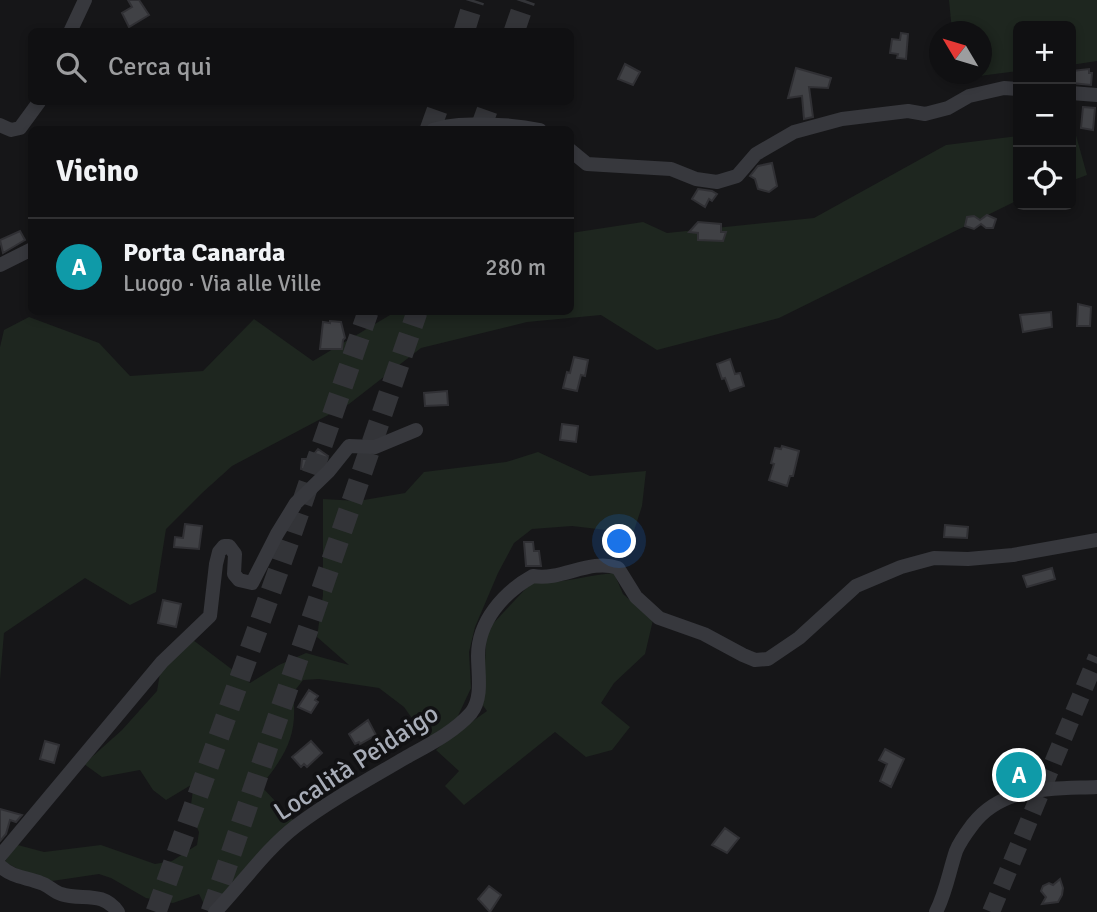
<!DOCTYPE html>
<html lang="it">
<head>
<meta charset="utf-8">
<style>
	body { margin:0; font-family:Signika,sans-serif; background:#19191b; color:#f1f3f6 }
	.controls { position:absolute; right:21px; top:21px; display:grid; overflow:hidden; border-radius:10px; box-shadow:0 4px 10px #0003 }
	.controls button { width:63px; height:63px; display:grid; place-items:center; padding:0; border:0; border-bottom:2px solid #303032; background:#101012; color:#f1f3f6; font:35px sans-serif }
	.compass { position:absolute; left:929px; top:21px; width:63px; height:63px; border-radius:50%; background:#101012; box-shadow:0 4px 10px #0003; rotate:308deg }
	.you { position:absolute; left:620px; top:542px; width:24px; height:24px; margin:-18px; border:5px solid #fff; border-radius:50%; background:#1a73e8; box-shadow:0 0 0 10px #1a73e833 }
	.badge { display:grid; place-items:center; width:46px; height:46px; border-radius:50%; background:#f2b134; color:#fff; font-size:23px; font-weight:700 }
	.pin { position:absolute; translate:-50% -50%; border:4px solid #fff; box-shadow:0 2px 7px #0006 }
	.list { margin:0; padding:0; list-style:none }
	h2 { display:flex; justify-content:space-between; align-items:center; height:91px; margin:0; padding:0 28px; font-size:30px }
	h2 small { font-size:23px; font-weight:400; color:#9c9d9f }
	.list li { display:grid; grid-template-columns:46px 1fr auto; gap:21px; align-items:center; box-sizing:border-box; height:98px; padding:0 28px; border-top:2px solid #303032 }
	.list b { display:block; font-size:26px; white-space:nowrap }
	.list p { margin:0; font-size:23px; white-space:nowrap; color:#9c9d9f }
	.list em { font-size:23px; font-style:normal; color:#9c9d9f }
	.icon { flex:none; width:38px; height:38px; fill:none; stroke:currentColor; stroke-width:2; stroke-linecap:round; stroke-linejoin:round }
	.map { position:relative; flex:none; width:1097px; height:912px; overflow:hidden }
	.search { position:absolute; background:#101012; box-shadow:0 4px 10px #0003; left:28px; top:28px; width:546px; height:77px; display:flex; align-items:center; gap:18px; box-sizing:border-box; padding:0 24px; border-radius:10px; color:#9c9d9f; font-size:26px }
	.panel { position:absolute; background:#101012; box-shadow:0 4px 10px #0003; left:28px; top:126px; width:546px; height:189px; border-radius:10px }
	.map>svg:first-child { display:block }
	.green { fill:#1e261f }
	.building { fill:#404145; stroke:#303034; stroke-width:2 }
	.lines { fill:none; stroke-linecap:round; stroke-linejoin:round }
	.major-tunnel { stroke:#333438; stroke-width:18; stroke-dasharray:18 9; stroke-linecap:butt }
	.highway-tunnel { stroke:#333438; stroke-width:21; stroke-dasharray:21 10; stroke-linecap:butt }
	.minor { stroke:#37383d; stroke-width:14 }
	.labels { text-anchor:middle; stroke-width:7; stroke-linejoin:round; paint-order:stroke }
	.street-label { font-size:26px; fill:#a8adb8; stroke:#111113 }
</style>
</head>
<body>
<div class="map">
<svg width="1097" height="912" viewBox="0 0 1097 912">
	<rect width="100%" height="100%" fill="#161618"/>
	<!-- green -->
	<path class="green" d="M949,0H1097V61L1071,65V26H1018V71L956,79V74H982V32L952,31Z
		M1074,128L1087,175L1071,181V129Z
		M1018,136V200L779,318L657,350L601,315L527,322L421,348L349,404L232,466L202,493L166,529L156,592L130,605L85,578L4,633L0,680V347L4,330L29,317L99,343L130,376L203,371L254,319L313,361L395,312H570L571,233L643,222L667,233L814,218L946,145Z
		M538,452L590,476L646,471L642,506L631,540L615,531L572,526L532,529L514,543L498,573L475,627L469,652L471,688L457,718L431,737L421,731L404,707L379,688L319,679L303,680L293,693C298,735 287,753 261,786L294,821L208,912L199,894L173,903L146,898L111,878L99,874L52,881L25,873L5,862L14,844L44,852L101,845L155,864L172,861L197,845L199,832L190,812L193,790L191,785L166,800L153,790L140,770L102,777L84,764L122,730L157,691L160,673L193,640L250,683L279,665L306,653L349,665L317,637L323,595V499L358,501L405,493L424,472L506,462Z
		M614,573L623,594L653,620L645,654L614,683L601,703L630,727L612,750L586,757L555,732L464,805L445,786L459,771L436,750L449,738L487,711L482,704L487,630L532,582C558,585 587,575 614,573Z"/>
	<!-- building -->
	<path class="building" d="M128,0H139L149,15L129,27L122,13L132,7Z
		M901,33L908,34L906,59L897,58L898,54L890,53L892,39L900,40Z
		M625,64L640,72L633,85L618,79Z
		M796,68L831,78L828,88L809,87L813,117L804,119L802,96L788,98Z
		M1089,69V73H1092L1091,85L1071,83L1072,71Z
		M1083,107L1095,108L1093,130L1081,128Z
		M772,163L777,186L769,192L758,189L755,179L750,176L758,166Z
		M698,189L712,191L717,194L712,201L709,199L705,207L692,199Z
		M987,215L996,219L993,228H986L981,224L974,229L965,226L967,217L974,216L980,220Z
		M698,222L721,224V232H726L723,241L698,240V233L689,232Z
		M20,231L25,240L3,253L0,240Z
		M1078,304L1091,307L1090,326H1077Z
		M1051,312L1052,327L1023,332L1020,315Z
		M330,321L341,322L345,338L343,340L342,349H320L323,322L330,323Z
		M574,357L588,360L585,376L581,375L577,391L563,388L567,372L570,373Z
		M730,359L735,374L740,373L744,386L730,391L725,378L722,379L717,364Z
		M447,391L448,405L425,406L424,393Z
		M562,424L578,426L576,442L560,440Z
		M782,446L799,451L793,476H790L787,486L769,480L774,464L771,463L775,448L781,449Z
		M318,449L328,456L322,465L318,468L313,465L309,470L301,469L302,459H310Z
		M185,524L202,526L199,549L174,547L175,537L183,538Z
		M945,525L968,527L967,538L944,537Z
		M524,542H533L534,551H539L541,566H526Z
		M1052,568L1055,579L1027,587L1023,576Z
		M163,600L181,604L176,627L158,623Z
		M309,690L318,696L315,700L318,702L311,713L298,707Z
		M368,720L376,735L360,744L359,742L355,744L349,734Z
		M45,741L59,745L54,763L40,759Z
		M311,741L322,753L307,767L304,764L301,767L292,757Z
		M885,749L904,759L891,787L880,781L887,764L879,760Z
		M0,809L22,815L16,822L10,820L6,834L0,841Z
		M725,828L739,838L727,853L712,845Z
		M1060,879L1063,888L1062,895L1058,902L1042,904L1046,897L1041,891L1043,886L1049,883L1053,885Z
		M489,886L501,895L490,912L478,899Z"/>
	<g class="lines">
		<!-- major-tunnel -->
		<path class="major-tunnel" d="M991,912L1097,657"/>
		<!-- highway-tunnel -->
		<path class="highway-tunnel" d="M464,32L474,0
			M514,32L525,0
			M430,130L440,102
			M480,130L490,102
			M156,912L289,541L368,312
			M211,912L417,312"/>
		<!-- minor -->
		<path class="minor" d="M70,32L85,0
			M1071,93L1097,95
			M0,125L11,130L20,128L39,102
			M433,130C460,121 512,124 540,130
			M570,150L587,164L671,169L696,179L717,182L737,176L756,154L794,132L842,119L908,111L925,114L948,108L969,96L1004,88L1018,89
			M0,265L32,249
			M0,856L162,662L210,616L216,564L219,552L224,546H229L235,554L234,574L239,580L252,583L277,534L296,503L329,471L349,446L375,447L416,430
			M0,866C13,878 26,877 41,883C48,885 54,892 61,894C82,901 102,890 118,912
			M215,912C242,884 265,850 296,826C329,801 369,779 405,758C428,745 453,733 471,713C483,698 478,674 478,656C478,621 504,592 533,576C562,581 590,558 618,568L636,597L659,618L704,634L743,655L755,660L768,659L799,638L856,586L901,567L934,558L968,559L1013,555L1097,540
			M936,912C946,892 949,872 956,851C960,841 967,832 973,824C1003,785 1053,789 1097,787"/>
	</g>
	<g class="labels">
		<!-- street labels -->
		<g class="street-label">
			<text transform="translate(356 762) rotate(-33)" y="9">Località Peidaigo</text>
		</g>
	</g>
</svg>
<div class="controls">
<button>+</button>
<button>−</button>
<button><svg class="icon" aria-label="locate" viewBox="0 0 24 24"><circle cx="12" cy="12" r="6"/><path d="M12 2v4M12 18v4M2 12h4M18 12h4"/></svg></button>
</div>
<svg class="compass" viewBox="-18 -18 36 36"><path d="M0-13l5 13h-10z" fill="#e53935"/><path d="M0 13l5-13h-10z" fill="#9c9d9f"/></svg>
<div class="you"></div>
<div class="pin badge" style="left:1019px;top:775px;background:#0f9aa8">A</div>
<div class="search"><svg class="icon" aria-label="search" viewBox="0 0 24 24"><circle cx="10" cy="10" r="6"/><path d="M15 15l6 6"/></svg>Cerca qui</div>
<section class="panel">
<h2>Vicino<small></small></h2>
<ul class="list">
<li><span class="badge" style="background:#0f9aa8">A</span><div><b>Porta Canarda</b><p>Luogo · Via alle Ville</p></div><em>280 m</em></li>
</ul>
</section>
</div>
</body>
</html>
